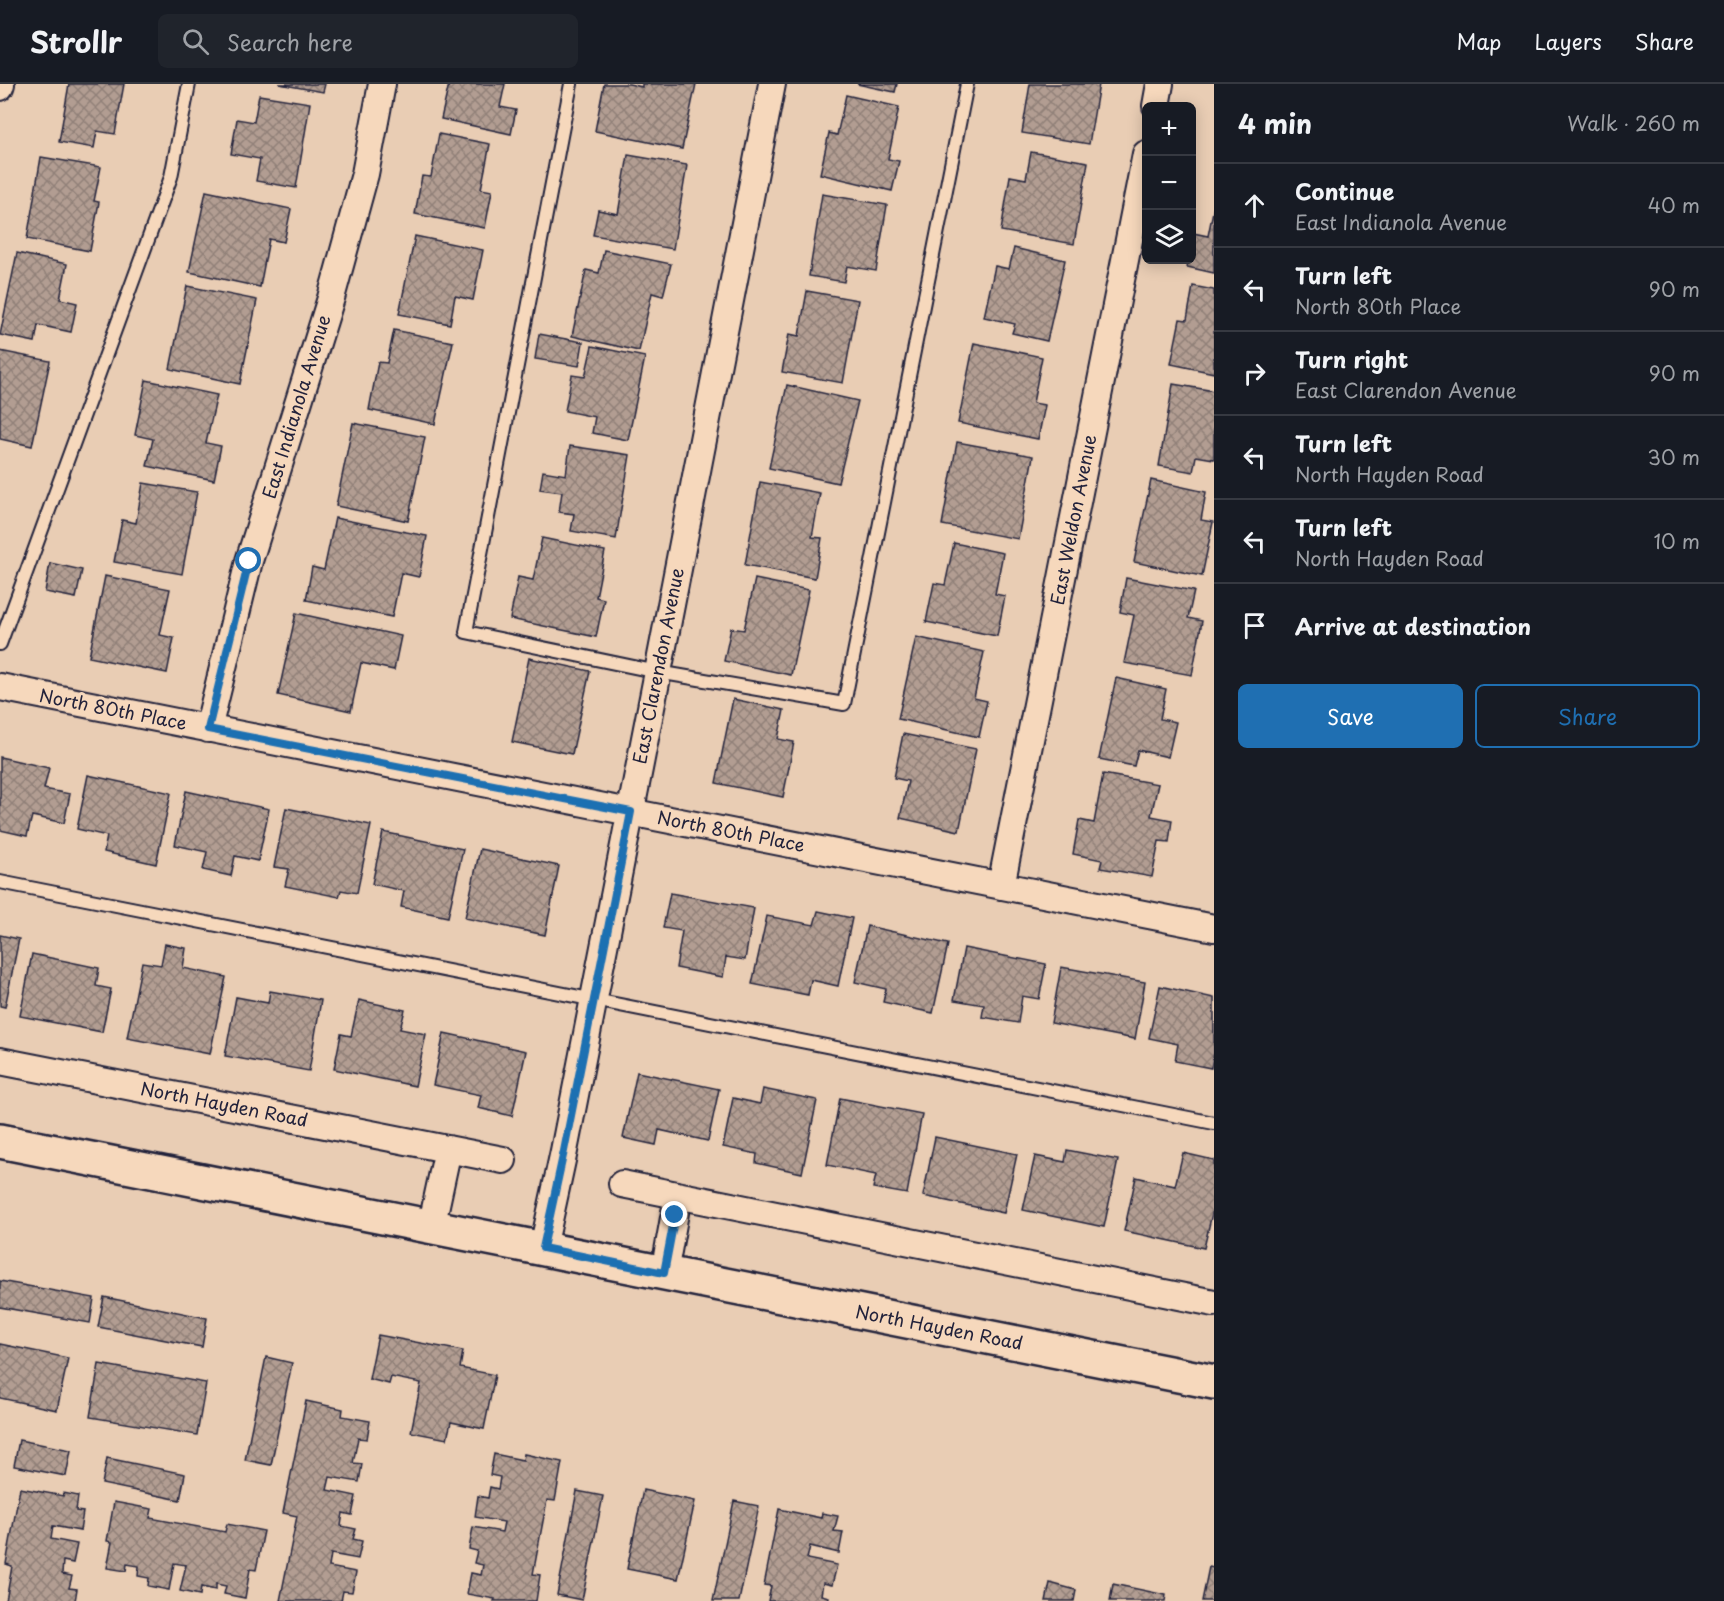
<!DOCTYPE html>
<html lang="en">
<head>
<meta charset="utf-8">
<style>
	body { margin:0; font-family:"Playpen Sans",sans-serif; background:#20242c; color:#f1f3f6 }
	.controls { position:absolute; right:18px; top:18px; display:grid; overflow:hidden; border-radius:9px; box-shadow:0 3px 15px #0003 }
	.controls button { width:54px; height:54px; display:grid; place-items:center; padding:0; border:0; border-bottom:2px solid #363941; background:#171b24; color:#f1f3f6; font:30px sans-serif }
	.stop { position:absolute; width:18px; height:18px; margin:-14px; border:4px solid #1f6fb2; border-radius:50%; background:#fff }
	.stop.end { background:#1f6fb2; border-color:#fff; box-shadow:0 2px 6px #0008 }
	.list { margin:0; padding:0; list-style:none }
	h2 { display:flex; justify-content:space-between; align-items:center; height:78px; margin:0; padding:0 24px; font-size:26px }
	h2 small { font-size:20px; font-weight:400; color:#9ea1a6 }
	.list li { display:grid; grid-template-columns:39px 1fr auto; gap:18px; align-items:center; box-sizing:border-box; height:84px; padding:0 24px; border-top:2px solid #363941 }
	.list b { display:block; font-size:22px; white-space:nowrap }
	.list p { margin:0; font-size:20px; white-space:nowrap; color:#9ea1a6 }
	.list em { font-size:20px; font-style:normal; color:#9ea1a6 }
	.actions { display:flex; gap:12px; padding:18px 24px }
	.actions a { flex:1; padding:14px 0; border:2px solid #1f6fb2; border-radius:9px; text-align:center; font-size:21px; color:#1f6fb2 }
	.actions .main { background:#1f6fb2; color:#fff }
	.icon { flex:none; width:33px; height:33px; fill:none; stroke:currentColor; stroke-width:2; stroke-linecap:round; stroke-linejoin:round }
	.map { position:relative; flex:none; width:1214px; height:1517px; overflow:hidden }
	header { display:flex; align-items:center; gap:36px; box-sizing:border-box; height:84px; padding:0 30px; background:#171b24; border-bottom:2px solid #363941 }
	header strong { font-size:28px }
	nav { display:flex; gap:33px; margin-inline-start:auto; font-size:21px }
	.search { width:420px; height:54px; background:#20242c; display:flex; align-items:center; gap:15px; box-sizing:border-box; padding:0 21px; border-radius:9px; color:#9ea1a6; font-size:22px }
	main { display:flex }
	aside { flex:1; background:#171b24 }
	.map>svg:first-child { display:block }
	.building { fill:url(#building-cross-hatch); stroke:#22223b; stroke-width:1.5 }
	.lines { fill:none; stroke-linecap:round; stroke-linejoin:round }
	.service-casing { stroke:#22223b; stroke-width:16 }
	.minor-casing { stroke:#22223b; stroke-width:30 }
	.primary-casing { stroke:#22223b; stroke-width:38 }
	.service { stroke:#f6d8bc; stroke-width:12 }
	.minor { stroke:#f6d8bc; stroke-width:26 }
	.primary { stroke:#f6d8bc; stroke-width:33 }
	.route { stroke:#1f6fb2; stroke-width:8 }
	.labels { text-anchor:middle; stroke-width:6; stroke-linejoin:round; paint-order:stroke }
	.street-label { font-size:18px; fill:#22223b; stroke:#f6d8bc }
</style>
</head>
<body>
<header>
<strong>Strollr</strong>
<div class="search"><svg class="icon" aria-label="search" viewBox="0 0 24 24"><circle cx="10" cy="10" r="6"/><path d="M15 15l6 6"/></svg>Search here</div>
<nav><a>Map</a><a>Layers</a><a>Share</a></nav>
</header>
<main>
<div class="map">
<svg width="1214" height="1517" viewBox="0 0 1214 1517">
	<defs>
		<pattern id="building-cross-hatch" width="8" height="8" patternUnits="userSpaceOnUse" patternTransform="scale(1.5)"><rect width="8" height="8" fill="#b29d92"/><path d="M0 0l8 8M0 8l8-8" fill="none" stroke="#908078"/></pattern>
	</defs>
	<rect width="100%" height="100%" fill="#e9cdb4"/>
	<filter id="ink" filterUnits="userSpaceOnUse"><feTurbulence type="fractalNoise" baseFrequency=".0167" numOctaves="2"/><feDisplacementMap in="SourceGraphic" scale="12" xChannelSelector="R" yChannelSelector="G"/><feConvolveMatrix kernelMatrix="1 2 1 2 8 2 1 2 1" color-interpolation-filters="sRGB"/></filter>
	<g filter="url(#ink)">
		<!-- building -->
		<path class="building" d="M69,0H124L115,50L97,47L94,64L59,58Z
			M279,0H325L323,8Z
			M449,0H505L500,23L516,26L511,50L441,35Z
			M604,0H629L642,3V0H696L682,65L595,47Z
			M857,0H897L895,8Z
			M1030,0H1099L1089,60L1022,49Z
			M259,11L310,19L296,104L256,97L260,75L231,70L237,35L254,38Z
			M846,11L899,23L888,75L899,77L892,107L820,90L829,49L837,51Z
			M439,50L490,60L481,105L492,107L485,144L415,130L422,92L431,93Z
			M1031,68L1088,78L1074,160L1001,147L1010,92L1026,95Z
			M628,71L687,81L673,165L593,151L598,126L618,130Z
			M41,73L101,83L94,117L99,118L90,167L27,155Z
			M206,107L291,125L284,158L269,155L260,203L189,188Z
			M822,110L887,121L876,187L847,182L844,198L809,192Z
			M1214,122V189L1187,183L1188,176H1192L1193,149L1208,152Z
			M415,152L483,166L473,216L455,212L450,240L399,230Z
			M1014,164L1065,176L1047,257L1012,249L1015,240L984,233L995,182L1009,185Z
			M604,166L671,180L663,212L652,209L639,267L572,252L586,186L599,189Z
			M17,169L67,180L60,215L77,219L71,248L38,241L35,258L0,251Z
			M187,202L257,216L240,300L170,285Z
			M1193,202L1214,206V289L1171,280L1180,235L1187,236Z
			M807,207L858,216L843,299L782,288L789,250L799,252Z
			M394,246L453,258L435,340L369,326L378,278L387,279Z
			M539,250L583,258L579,282L535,275Z
			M974,259L1042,273L1033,319L1045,321L1038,355L958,339Z
			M592,262L645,273L628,356L592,349L595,333L565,327L572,291L585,293Z
			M0,267L50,277L32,362L0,355Z
			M146,296L217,311L206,359L221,362L214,396L147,382L153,355L135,351Z
			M1173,300L1214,307V375L1196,372L1193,388L1159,382Z
			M787,301L858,317L838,399L769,384Z
			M353,339L425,353L408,437L336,422Z
			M957,358L1033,372L1018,455L942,441Z
			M570,362L630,371L616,455L571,447L574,430L559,428L562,408L540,405L543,387L566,391Z
			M1151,396L1206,408L1201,436L1213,438L1202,492L1134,478Z
			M760,398L820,409L812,453L822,454L815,494L745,481Z
			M143,399L197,408L182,490L114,478L122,436L136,439Z
			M335,434L427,452L419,493L401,489L392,533L306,516L312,483L324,486Z
			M542,454L605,467L596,513L604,515L596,553L510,535L518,493L533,496Z
			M954,459L1003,469L995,510L1005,512L997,552L926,538L934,499L945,501Z
			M50,479L82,486L76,514L45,508Z
			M105,492L170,505L160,551L174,554L167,589L89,573Z
			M1126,494L1194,507L1188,534L1202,537L1192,591L1124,579L1134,531L1120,528Z
			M755,495L809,506L791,591L724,577L731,544L744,546Z
			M296,529L401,552L394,586L361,579L351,627L278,611Z
			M916,553L984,568L974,614L987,617L979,653L898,635Z
			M529,574L590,587L572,670L512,658Z
			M1116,594L1166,605L1160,635L1176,638L1168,673L1138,666L1134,682L1099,675Z
			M733,615L784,626L778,655L794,658L783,713L716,699Z
			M903,650L976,665L959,747L900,734L908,697L894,694Z
			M0,673L49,684L44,705L70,710L64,739L32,732L27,752L0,746Z
			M1103,690L1158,700L1151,732L1172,736L1169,758L1159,757L1152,793L1100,784L1102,776L1073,770L1079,736L1094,739Z
			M88,691L171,709L156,780L104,768L107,752L77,745Z
			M186,707L269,725L258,777L235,772L231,792L203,786L207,768L175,761Z
			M286,724L371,741L357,809L341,806L339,813L285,802L289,785L274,783Z
			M383,748L463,765L448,833L401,823L404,807L372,800Z
			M480,765L559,782L545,851L465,834Z
			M670,809L754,824L745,876L726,873L723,893L676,884L682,847L663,844Z
			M818,827L852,834L838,902L811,896L808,911L752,900L767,832L814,841Z
			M867,842L948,860L933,929L883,918L886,905L855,898Z
			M0,851L19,855L5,923L0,922Z
			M165,860L186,864L183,884L226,893L210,970L127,954L142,878L161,881Z
			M964,864L1046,880L1039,915L1022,912L1018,939L982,933L984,921L954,916Z
			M32,870L99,884L96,902L111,905L102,948L20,932Z
			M1061,883L1145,898L1135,955L1051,939Z
			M1160,902L1214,914V969L1211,984L1175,977L1178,960L1149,954Z
			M270,907L321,916L309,987L225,972L236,913L268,919Z
			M359,916L405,926L400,945L426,950L415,1002L334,985L341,950L351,952Z
			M444,949L526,967L512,1032L478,1024L481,1011L433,1001Z
			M637,988L719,1005L708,1057L659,1046L656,1061L623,1054Z
			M763,1005L817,1016L802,1089L756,1079L757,1070L723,1063L733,1014L760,1020Z
			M840,1014L922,1030L907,1110L873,1104L876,1091L827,1081Z
			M935,1053L1017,1070L1004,1129L923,1112Z
			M1067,1066L1118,1076L1104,1143L1023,1126L1035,1072L1065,1078Z
			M1183,1069L1214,1076V1121L1204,1164L1124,1147L1136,1093L1175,1102Z
			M0,1197L94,1214L90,1239L0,1223Z
			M104,1213L207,1234L202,1263L98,1243Z
			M378,1251L463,1267L460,1284L495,1291L484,1345L451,1338L447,1355L411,1348L421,1299L391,1293L389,1300L369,1295Z
			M0,1260L68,1274L57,1326L0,1314Z
			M266,1273L292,1279L271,1381L245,1376Z
			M99,1280L206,1299L197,1351L90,1333Z
			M306,1317L343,1325L342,1332L370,1337L367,1355L358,1354L353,1379L362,1380L359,1398L330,1393L327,1406L356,1412L352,1431L343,1429L341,1442L356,1445L353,1455L362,1457L358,1475L331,1470L329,1483L356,1488L352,1508L343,1507L341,1517H280L297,1432L283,1429Z
			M19,1356L71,1366L66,1392L14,1382Z
			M494,1370L523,1376L524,1370L562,1378L555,1417L547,1416L533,1490L540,1491L536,1517H494L495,1515L467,1510L471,1489L481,1491L483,1481L474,1479L477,1467L469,1465L473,1443L502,1448L504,1438L475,1433L478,1412L488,1414L490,1403L498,1405L500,1393L490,1391Z
			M107,1374L185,1390L180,1416L102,1400Z
			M20,1404L63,1412L64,1409L78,1412L76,1427L83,1428L80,1447L53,1442L51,1455L77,1460L73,1479L63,1477L62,1490L72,1492L69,1504L77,1505L75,1517H6L12,1482L6,1480Z
			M643,1406L695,1417L678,1495L627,1485Z
			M577,1407L603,1412L582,1516L557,1511Z
			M734,1417L759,1422L739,1517H713Z
			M114,1418L152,1425L150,1434L225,1448L227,1440L264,1447L256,1486L250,1485L245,1514L224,1510L226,1502L216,1500V1506L201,1503L200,1511L180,1507L186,1481L174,1479L169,1506L148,1502L149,1494L138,1492L139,1482L127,1480L126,1487L107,1484L112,1458L107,1457Z
			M779,1425L821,1434L822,1429L838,1432L834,1447L843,1448L839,1469L810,1462L807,1475L837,1481L832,1501L823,1499L821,1511L829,1513L828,1517H768L771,1502L764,1501Z
			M1209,1483L1214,1484V1517H1202Z
			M1050,1499L1076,1506L1074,1517H1046Z
			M1113,1500L1166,1511L1165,1517H1110Z"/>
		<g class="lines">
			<defs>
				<path id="service" d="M571,0L466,548L658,588L844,620L967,0
					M0,560L171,93L189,0
					M0,798L1214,1039"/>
				<path id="minor" d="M0,3L1,0
					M1156,22L1160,0
					M0,603L1214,844
					M208,645L249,477L331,214L365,90L382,0
					M1001,802L1146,70
					M0,977L503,1076
					M622,1100L1214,1219
					M431,1144L448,1065
					M543,1164L564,1067L658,588L772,0
					M664,1189L678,1112"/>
				<path id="primary" d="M0,1057L1214,1298"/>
			</defs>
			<!-- service casing -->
			<use href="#service" class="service-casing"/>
			<!-- minor casing -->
			<use href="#minor" class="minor-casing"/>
			<!-- primary casing -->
			<use href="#primary" class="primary-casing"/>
			<!-- service -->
			<use href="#service" class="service"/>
			<!-- minor -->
			<use href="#minor" class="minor"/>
			<!-- primary -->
			<use href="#primary" class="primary"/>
		</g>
	</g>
	<g class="lines" filter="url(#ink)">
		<!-- route -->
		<path class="route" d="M249,477L208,645L631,728L564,1067L543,1164L664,1189L675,1131"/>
	</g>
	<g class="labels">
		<!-- street labels -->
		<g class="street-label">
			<text transform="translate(297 323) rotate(-73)" y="6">East Indianola Avenue</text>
			<text transform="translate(1074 436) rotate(-79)" y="6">East Weldon Avenue</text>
			<text transform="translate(659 582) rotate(-79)" y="6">East Clarendon Avenue</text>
			<text transform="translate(113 626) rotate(11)" y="6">North 80th Place</text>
			<text transform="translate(731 748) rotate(11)" y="6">North 80th Place</text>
			<text transform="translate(224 1021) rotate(11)" y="6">North Hayden Road</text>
			<text transform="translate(939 1244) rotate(11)" y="6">North Hayden Road</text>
		</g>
	</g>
</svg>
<div class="controls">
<button>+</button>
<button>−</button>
<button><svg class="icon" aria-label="layers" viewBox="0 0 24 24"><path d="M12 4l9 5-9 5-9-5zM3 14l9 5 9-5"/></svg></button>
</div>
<div class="stop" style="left:249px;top:477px"></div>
<div class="stop end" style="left:675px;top:1131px"></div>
</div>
<aside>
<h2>4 min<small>Walk · 260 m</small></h2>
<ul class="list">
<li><svg class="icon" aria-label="ahead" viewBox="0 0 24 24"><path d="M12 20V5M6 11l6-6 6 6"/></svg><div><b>Continue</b><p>East Indianola Avenue</p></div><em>40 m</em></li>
<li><svg class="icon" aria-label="left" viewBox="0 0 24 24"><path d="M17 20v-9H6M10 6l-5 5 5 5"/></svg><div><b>Turn left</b><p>North 80th Place</p></div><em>90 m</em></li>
<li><svg class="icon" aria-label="right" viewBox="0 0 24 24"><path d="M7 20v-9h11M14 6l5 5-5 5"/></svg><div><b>Turn right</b><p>East Clarendon Avenue</p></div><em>90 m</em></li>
<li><svg class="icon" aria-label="left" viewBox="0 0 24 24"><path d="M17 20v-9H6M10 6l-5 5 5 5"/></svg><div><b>Turn left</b><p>North Hayden Road</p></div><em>30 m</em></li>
<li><svg class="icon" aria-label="left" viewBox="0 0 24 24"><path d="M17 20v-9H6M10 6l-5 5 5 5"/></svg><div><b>Turn left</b><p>North Hayden Road</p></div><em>10 m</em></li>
<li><svg class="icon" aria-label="arrive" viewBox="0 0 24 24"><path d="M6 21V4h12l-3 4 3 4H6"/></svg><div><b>Arrive at destination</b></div></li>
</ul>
<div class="actions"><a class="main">Save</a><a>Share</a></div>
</aside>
</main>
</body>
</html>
